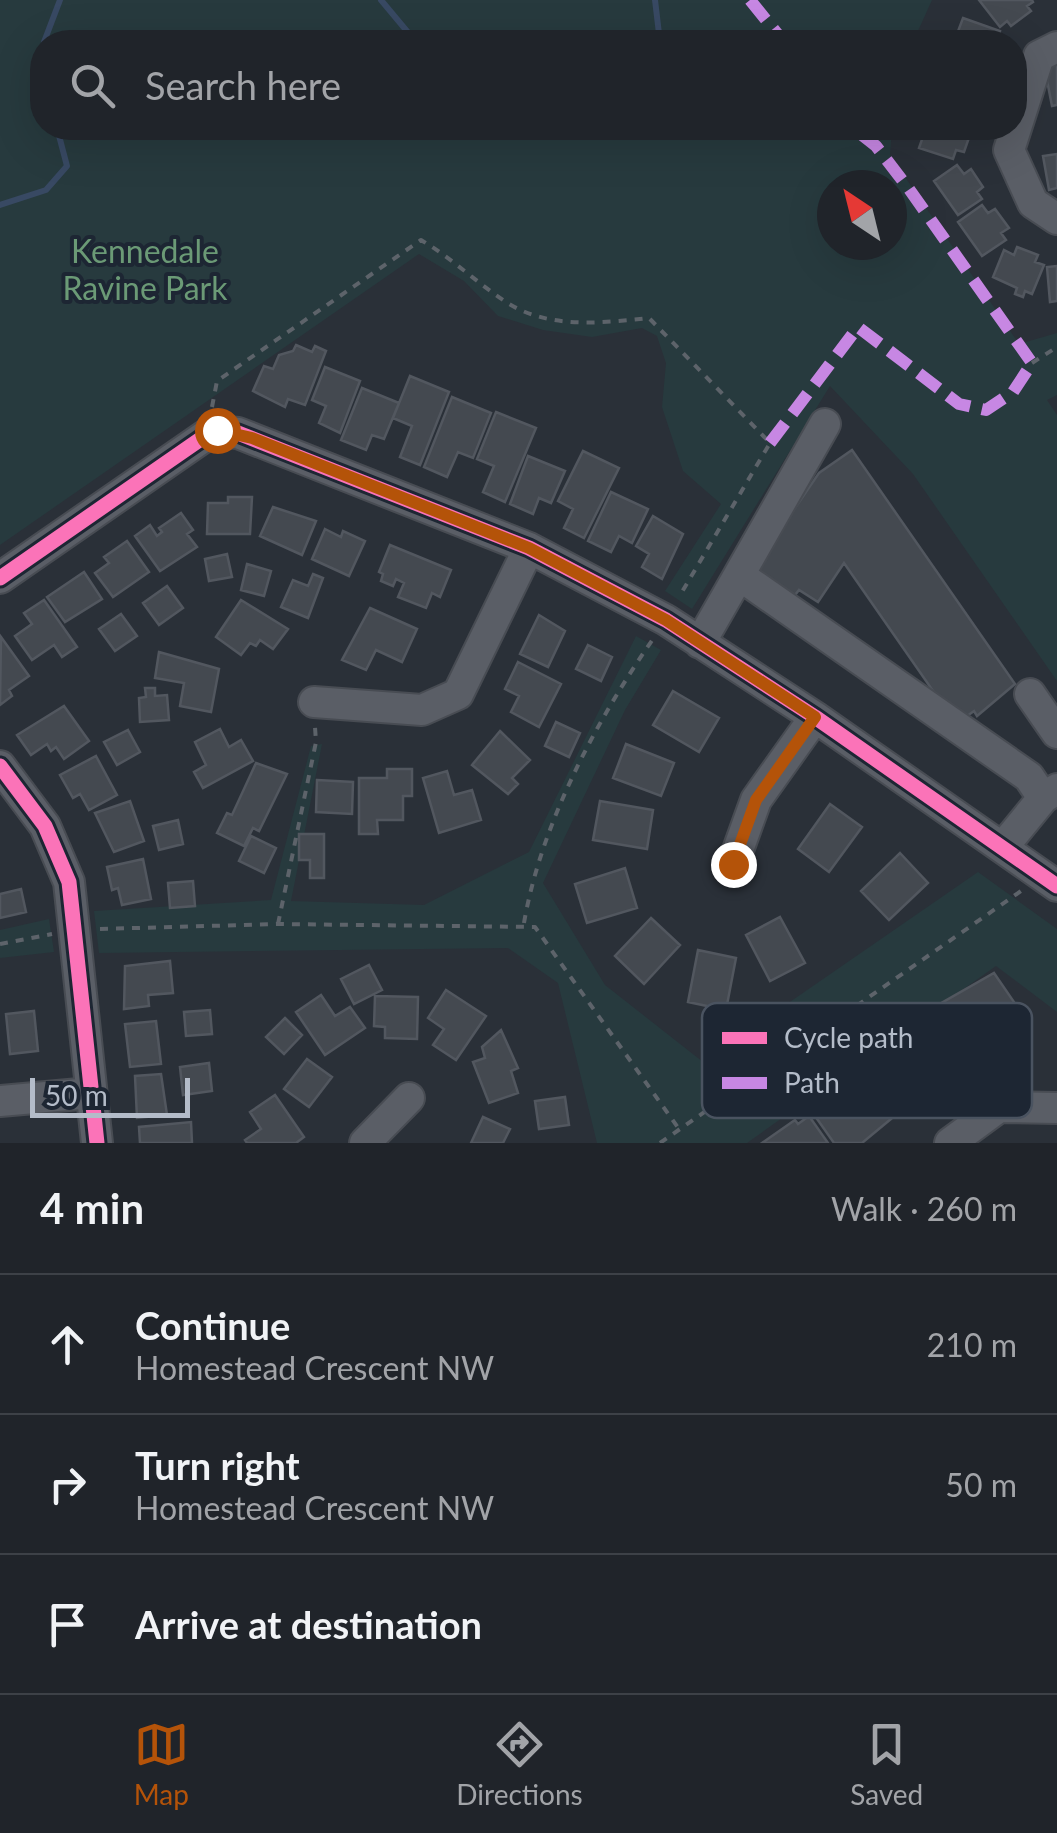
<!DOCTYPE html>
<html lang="en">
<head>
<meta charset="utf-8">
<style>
	body { margin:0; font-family:Lato,sans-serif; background:#2d3036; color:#f1f3f6 }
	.compass { position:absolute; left:817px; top:170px; width:90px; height:90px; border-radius:50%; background:#20242a; box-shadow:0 10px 40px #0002; rotate:325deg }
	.scale { position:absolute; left:30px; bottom:25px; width:160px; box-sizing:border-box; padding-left:10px; border:5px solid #b4bcc9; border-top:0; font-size:28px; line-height:35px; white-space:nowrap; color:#b4bcc9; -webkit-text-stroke:8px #1d2633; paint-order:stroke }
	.stop { position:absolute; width:30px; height:30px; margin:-22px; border:8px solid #b45309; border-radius:50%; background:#fff }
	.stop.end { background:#b45309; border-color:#fff; box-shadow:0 2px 10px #0008 }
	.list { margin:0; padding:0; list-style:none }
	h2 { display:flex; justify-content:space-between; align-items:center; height:130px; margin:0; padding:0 40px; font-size:42px }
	h2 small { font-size:32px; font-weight:400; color:#a2a4a8 }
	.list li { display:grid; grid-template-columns:65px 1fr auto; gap:30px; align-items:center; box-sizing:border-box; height:140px; padding:0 40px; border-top:2px solid #3d4147 }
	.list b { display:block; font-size:38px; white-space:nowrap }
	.list p { margin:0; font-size:32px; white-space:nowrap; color:#a2a4a8 }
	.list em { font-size:32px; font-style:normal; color:#a2a4a8 }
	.icon { flex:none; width:55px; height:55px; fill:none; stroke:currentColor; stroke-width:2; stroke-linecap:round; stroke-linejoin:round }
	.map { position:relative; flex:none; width:1057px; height:1143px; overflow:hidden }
	.search { position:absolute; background:#20242a; box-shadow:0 10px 40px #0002; left:30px; right:30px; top:30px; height:110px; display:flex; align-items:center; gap:25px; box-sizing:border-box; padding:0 35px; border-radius:40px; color:#a2a4a8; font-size:38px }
	.sheet { height:550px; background:#20242a }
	nav { display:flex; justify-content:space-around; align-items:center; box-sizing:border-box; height:140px; border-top:2px solid #3d4147; background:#20242a; font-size:28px; color:#a2a4a8 }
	nav a { display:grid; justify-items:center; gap:5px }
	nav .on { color:#b45309 }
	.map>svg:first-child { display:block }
	.green { fill:#273a3e; fill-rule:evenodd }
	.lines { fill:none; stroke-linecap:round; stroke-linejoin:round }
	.stream { stroke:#384963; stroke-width:6 }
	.building { fill:#444950; stroke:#52575f; stroke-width:2.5 }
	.minor-casing { stroke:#484c53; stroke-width:34 }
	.path { stroke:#5d636a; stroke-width:4; stroke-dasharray:8 8; stroke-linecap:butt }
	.minor { stroke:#5a5e66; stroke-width:30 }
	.quiet { stroke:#c787e3; stroke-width:12; stroke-dasharray:25 12; stroke-linecap:butt }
	.cycleway-casing { stroke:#1d2633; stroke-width:21 }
	.cycleway { stroke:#fb73b8; stroke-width:15 }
	.route { stroke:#b45309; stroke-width:12 }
	.labels { text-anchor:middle; stroke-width:8; stroke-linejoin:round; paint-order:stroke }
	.park-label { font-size:32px; fill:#6b9a76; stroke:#1d2633 }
	.key { fill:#1d2633; stroke:#4a5360; stroke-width:2.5 }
	.key-label { font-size:28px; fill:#b4bcc9 }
</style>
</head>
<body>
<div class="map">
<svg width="1057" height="1143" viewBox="0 0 1057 1143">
	<rect width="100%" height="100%" fill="#2a3038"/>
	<!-- green -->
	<path class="green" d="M0,0H932L913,42H42V128H892L890,155L1019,344L1057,333V395L1047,400L1057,415V681L913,474L830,386L692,609L665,591L721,504L683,471L662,407L666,363L657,336L642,328L592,337L543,330L498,316L464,281L419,254L0,545ZM832,185H892V245H832Z
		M636,636L661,650L625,710L543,883L605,985L703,1062L978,872L1057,929V1012L996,966L747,1143H597L558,983L508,948L99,953L94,911L271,900L311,746L322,744L291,901L424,905L529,852Z
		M49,919L54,952L0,958V930Z"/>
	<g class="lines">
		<!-- stream -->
		<path class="stream" d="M381,0L416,42
			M655,0L660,42
			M44,42L60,0
			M0,205L46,190L67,166L57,128"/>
	</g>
	<!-- building -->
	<path class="building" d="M979,0H1032L1033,2L1027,6L1031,11L1011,26L1007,21L1000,27Z
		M963,18L1000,31L998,39L1005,42H954Z
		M1057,63V105L1052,106L1044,65Z
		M926,128H966L972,129L964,152L956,150L953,159L919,148Z
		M1057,154V188L1049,190L1043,156Z
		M957,165L964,174L971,169L983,187L977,192L982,199L958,215L934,181Z
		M982,205L988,213L995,209L1009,228L1001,233L1006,240L982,256L958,222Z
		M1017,247L1038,255L1035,262L1044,265L1032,294L1025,291L1023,297L1015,294L1017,288L993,277L1004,250L1014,255Z
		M1057,266V301L1050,302L1047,267Z
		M296,345L312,352L315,346L326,351L305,405L288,399L285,407L253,391L264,366L273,369L279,355L293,351Z
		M325,367L360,381L340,433L319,423L326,406L312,400Z
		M410,376L449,392L420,465L400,457L412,426L393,418Z
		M362,388L399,403L384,439L372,435L366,450L341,440Z
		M452,397L491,413L473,458L458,452L447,477L424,467Z
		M496,412L536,428L505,502L483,492L494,466L477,459Z
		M852,450L1015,684L977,716L974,711L956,724L844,563L818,602L799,590L795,595L754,568L819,473Z
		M583,451L619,468L584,538L564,528L573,509L558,501Z
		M528,456L565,471L551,503L539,498L533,514L510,504Z
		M611,492L648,509L632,543L619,536L611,552L588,541Z
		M228,497H252L250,534H207L208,503H228Z
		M273,507L316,521L302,555L260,536Z
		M181,513L193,530L187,534L197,547L160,571L135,536L150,525L157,536L162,532L159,528Z
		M653,516L683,534L662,579L642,567L649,554L636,546Z
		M325,529L341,537L343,531L365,541L349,576L312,559Z
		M127,541L149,572L113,597L95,573L109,563L104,557Z
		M390,545L451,570L440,597L432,593L426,608L398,597L404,583L396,579L393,586L381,581L383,574L379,572Z
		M227,554L232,577L209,581L205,559Z
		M247,564L271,571L264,596L241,590Z
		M84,572L102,599L65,622L47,597Z
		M313,574L323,578L308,618L281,607L293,580L308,586Z
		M167,586L183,608L159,625L143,603Z
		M44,600L77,647L62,657L54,645L32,660L15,636L32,624L24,613Z
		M241,600L288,629L273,649L260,640L256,646L250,643L241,655L216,637Z
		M370,608L417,629L402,662L376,650L366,670L342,660Z
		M121,614L137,636L115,651L99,629Z
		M539,615L565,631L548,667L520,654Z
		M1,637L29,676L9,690L12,696L0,705Z
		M588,645L612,657L601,681L576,669Z
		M159,652L219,669L211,712L180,706L184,683L155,678Z
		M518,662L561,684L539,727L511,712L519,696L505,689Z
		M145,688H155V696L167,695L169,720L140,722L139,698L146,697Z
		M673,691L719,718L699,752L653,725Z
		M64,706L89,741L64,759L56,747L51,751L47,744L31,755L17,735Z
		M556,722L580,733L569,757L545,746Z
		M220,729L229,747L241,740L253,761L203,788L194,772L206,765L195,742Z
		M128,730L140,752L117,765L104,742Z
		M500,731L530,760L512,778L518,784L508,794L472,765Z
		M626,744L674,763L661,796L613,778Z
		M96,756L117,795L89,810L80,794L73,798L60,775Z
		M256,763L287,774L259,831L253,828L244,846L217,833L227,813L232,815Z
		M387,769H412V796H403V820H377L378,834H359V778H387Z
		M447,771L454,795L472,790L481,820L439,833L423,778Z
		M317,780L353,782L352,814L316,812Z
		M130,801L144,841L114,852L95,813Z
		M600,801L653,810L647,849L593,840Z
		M830,804L862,827L829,872L798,849Z
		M178,820L183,844L159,850L153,826Z
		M299,834H324V878H310V860H299Z
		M251,836L276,848L264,873L239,861Z
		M900,853L928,883L889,920L861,891Z
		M143,859L151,899L122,905L118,888L112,890L107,867Z
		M625,868L637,908L587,923L575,884Z
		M193,881L195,906L170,908L168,883Z
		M21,889L26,912L0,918V894Z
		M780,917L805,963L770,981L746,935Z
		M651,918L680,945L644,984L615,956Z
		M698,950L736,958L726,1010L688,1002Z
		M170,961L173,993L148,995L149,1006L124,1009L125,966Z
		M369,965L382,990L354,1004L341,979Z
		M994,973L1025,1018L1014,1026L1017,1031L977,1059L974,1054L964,1061L971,1071L959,1080L962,1084L921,1113L918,1108L907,1116L903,1109L862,1143H834L808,1106L819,1098L817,1095L858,1066L861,1070L873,1062L877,1069L886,1062L884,1058L937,1026L930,1017L941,1009L938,1005Z
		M446,990L486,1016L456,1060L433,1045L444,1029L428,1018Z
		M321,995L335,1016L350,1007L365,1028L325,1055L296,1012Z
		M375,996L418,997L417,1039L385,1038V1027L374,1026Z
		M210,1010L212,1034L186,1036L184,1012Z
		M34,1011L38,1051L10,1054L6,1014Z
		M285,1018L302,1035L284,1054L266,1037Z
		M156,1021L161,1064L130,1067L125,1024Z
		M501,1030L518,1068L511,1071L518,1093L489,1103L473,1062L485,1058L482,1047Z
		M307,1059L332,1077L309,1107L284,1089Z
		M209,1063L212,1091L183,1095L180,1067Z
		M161,1074L167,1115L137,1118L135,1076Z
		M275,1095L304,1137L296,1143H247L245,1140L261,1129L250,1112Z
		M565,1097L569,1125L539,1129L535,1101Z
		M809,1116L828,1143H762L795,1120L798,1124Z
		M483,1117L510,1129L503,1143H471Z
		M191,1122L192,1143H140L139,1127Z"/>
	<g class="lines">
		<defs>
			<path id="minor" d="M1057,47L1039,56L1009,150L1033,203L1057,219
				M739,575L825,424
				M0,578L205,436L217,431L238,433L529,548L666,620L815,717L1057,886
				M700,643L739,575L1029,777L1043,798
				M1030,694L1057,733
				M314,702L422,710L458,694L529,548
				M0,766L45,826L69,882L97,1143
				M1003,847L1043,798L1057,789
				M733,864L756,800L815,717
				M0,1101L91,1093
				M365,1143L409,1098
				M950,1143L999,1107L1057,1108"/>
		</defs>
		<!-- minor casing -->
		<use href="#minor" class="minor-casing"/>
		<!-- path -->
		<path class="path" d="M1032,363L1057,347
			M212,407L217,381L421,240C450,257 475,281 503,300C546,330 601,323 649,318L770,443L679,597
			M524,923C541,824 596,721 653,639
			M278,924L316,742L315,727
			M100,929L278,924L535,927L679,1129
			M0,944L52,934
			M660,1143L1021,891"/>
		<!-- minor -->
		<use href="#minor" class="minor"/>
		<!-- quiet -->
		<path class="quiet" d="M750,0L784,42
			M770,443L858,327L959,404L986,410L1013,392L1032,363L909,189L876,146L853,128"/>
		<defs>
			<path id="cycleway" d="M0,578L205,436L217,431L238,433L529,548L666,620L815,717L1057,886
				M0,766L45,826L69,882L97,1143"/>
		</defs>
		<!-- cycleway casing -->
		<use href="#cycleway" class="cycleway-casing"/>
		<!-- cycleway -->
		<use href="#cycleway" class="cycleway"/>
	</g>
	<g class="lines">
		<!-- route -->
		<path class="route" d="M217,430L252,438L529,548L666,620L815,717L756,800L733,864"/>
	</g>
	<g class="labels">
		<!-- park labels -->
		<g class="park-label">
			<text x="145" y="263">Kennedale<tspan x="145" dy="37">Ravine Park</tspan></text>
		</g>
	</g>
	<!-- legend -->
	<rect x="702" y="1003" width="330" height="115" rx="15" class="key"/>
	<rect x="722" y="1032" width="45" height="12" fill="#fb73b8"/>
	<rect x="722" y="1077" width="45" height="12" fill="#c787e3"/>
	<g class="key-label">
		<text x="784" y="1048">Cycle path</text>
		<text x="784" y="1093">Path</text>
	</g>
</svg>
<svg class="compass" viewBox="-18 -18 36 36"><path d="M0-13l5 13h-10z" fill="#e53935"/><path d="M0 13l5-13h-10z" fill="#a2a4a8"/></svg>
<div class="scale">50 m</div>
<div class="stop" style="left:217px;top:430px"></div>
<div class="stop end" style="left:733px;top:864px"></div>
<div class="search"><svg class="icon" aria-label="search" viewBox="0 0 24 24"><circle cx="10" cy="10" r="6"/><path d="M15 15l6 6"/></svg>Search here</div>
</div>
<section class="sheet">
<h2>4 min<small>Walk · 260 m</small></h2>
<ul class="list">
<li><svg class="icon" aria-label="ahead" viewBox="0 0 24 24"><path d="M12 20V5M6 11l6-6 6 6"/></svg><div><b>Continue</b><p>Homestead Crescent NW</p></div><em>210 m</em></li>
<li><svg class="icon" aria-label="right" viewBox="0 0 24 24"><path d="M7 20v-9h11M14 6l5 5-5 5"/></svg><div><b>Turn right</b><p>Homestead Crescent NW</p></div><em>50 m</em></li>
<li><svg class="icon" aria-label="arrive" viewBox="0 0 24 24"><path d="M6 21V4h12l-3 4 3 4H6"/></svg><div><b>Arrive at destination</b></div></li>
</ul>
</section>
<nav>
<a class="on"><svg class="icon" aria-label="map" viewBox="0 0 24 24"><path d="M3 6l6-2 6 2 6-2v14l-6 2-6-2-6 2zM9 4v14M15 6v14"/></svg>Map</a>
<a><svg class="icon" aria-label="directions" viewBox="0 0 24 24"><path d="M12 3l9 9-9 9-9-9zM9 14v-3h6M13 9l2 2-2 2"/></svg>Directions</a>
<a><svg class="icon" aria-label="saved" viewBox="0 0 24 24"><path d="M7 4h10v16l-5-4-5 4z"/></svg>Saved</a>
</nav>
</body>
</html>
